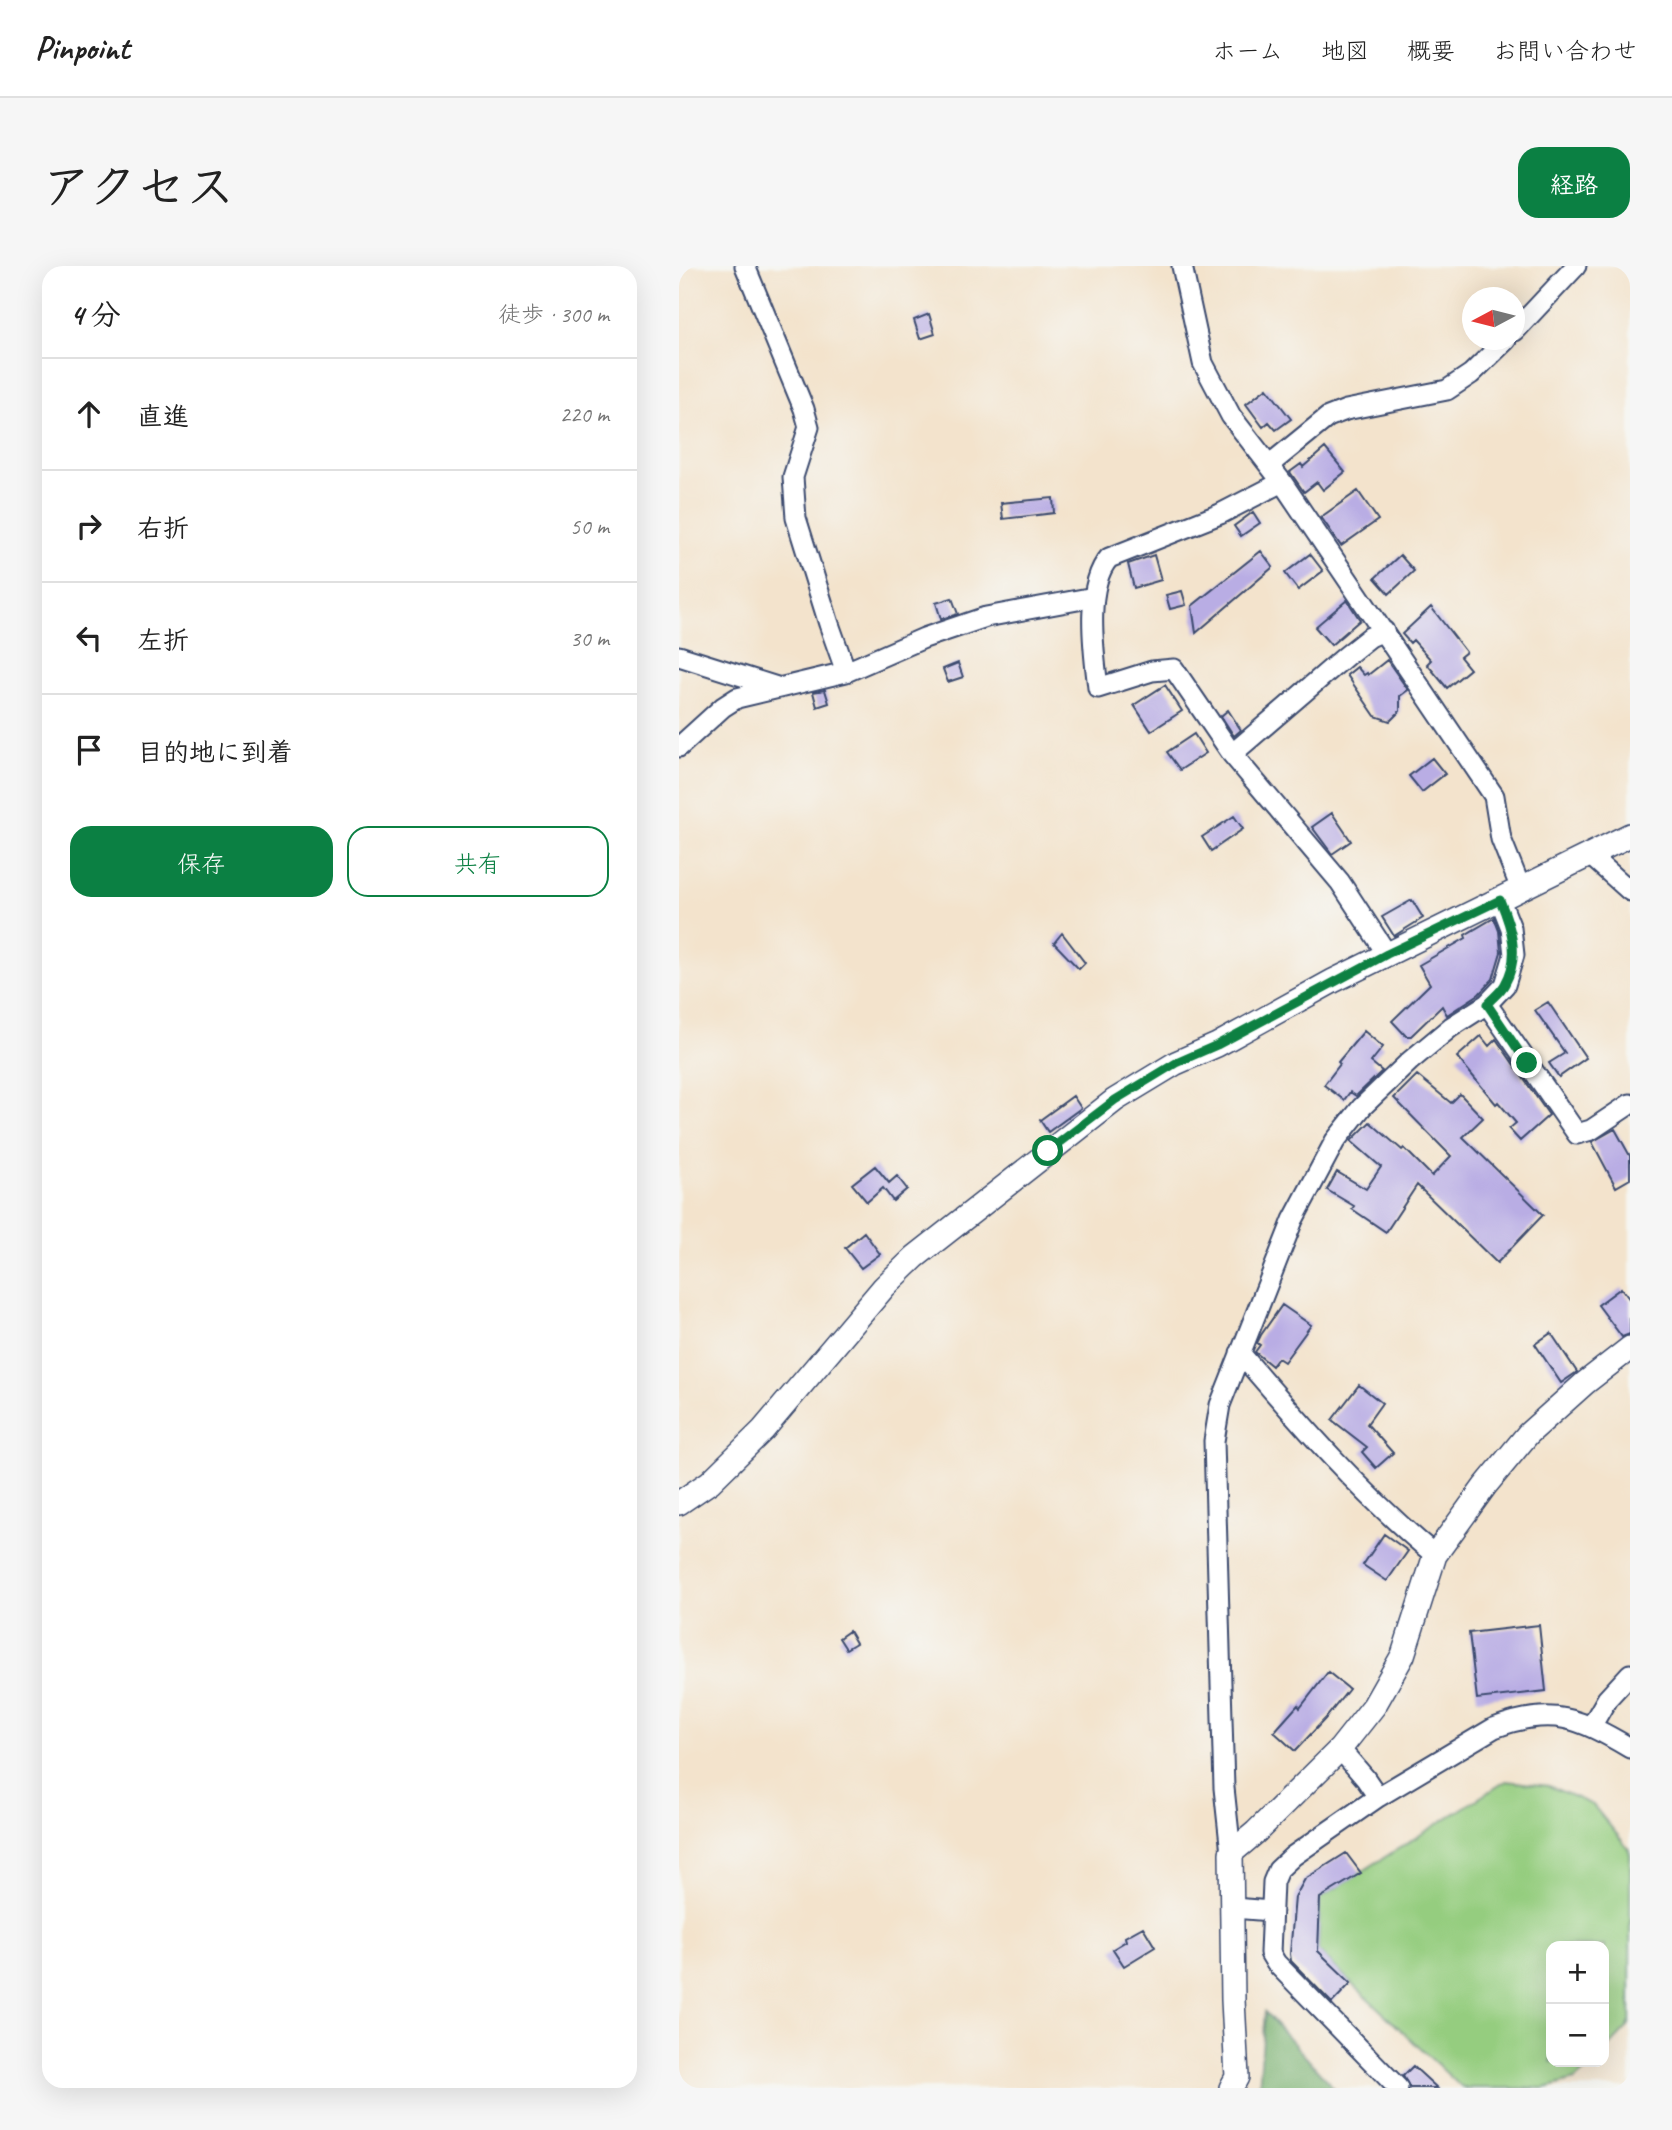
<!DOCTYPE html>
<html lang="ja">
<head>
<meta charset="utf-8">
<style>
	body { margin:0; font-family:Caveat,"Klee One",sans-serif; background:#f6f6f6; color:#222 }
	.controls { position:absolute; right:21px; bottom:21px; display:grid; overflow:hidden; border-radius:14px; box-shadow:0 7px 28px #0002 }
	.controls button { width:63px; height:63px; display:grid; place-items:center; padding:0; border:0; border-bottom:2px solid #e0e0e0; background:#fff; color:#222; font:35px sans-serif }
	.compass { position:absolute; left:783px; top:21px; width:63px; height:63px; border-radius:50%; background:#fff; box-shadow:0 7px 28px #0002; rotate:263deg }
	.stop { position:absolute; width:21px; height:21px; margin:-16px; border:5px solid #0b8043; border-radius:50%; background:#fff }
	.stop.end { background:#0b8043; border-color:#fff; box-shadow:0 2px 7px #0008 }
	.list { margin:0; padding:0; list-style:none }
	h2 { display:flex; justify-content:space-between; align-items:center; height:91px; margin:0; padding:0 28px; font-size:30px }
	h2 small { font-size:23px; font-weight:400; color:#767676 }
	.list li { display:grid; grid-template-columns:46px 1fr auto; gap:21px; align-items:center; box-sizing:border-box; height:112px; padding:0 28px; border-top:2px solid #e0e0e0 }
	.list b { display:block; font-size:26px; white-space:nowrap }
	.list em { font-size:23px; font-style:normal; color:#767676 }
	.actions { display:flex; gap:14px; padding:21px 28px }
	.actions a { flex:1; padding:16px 0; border:2px solid #0b8043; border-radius:21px; text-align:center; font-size:24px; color:#0b8043 }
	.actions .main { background:#0b8043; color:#fff }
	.icon { flex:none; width:38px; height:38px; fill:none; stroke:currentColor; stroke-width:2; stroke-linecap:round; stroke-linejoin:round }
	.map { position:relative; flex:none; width:951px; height:1822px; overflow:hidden; border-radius:21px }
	header { display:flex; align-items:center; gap:42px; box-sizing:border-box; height:98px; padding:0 35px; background:#fff; border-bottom:2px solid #e0e0e0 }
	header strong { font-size:33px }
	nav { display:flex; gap:38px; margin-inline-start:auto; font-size:24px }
	.intro { display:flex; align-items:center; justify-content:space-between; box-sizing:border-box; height:168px; padding:0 42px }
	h1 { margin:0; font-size:49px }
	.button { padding:18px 32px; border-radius:21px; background:#0b8043; color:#fff; font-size:24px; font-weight:700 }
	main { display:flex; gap:42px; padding:0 42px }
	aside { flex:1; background:#fff; border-radius:21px; box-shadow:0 7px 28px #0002 }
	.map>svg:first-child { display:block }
	.green { fill:#95cd7f; stroke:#587e6e; stroke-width:2 }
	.forest { fill:#78b06e; stroke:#4a7066; stroke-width:2 }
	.building { fill:#b9ade4 }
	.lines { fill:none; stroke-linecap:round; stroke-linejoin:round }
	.minor-casing { stroke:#3b4a6e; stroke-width:23 }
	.tertiary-casing { stroke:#3b4a6e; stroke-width:26 }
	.minor { stroke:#fff; stroke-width:19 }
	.tertiary { stroke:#fff; stroke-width:23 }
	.route { stroke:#0b8043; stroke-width:9 }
</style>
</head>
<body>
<header>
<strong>Pinpoint</strong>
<nav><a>ホーム</a><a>地図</a><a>概要</a><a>お問い合わせ</a></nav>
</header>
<div class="intro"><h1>アクセス</h1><a class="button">経路</a></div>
<main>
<aside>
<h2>4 分<small>徒歩 · 300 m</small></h2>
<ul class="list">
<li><svg class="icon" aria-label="ahead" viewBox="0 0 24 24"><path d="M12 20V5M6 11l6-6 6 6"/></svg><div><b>直進</b></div><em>220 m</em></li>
<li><svg class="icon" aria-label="right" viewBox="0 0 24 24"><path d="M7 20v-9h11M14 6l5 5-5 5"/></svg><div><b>右折</b></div><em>50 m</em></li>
<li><svg class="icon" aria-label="left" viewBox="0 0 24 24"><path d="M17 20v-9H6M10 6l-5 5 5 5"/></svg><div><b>左折</b></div><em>30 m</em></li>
<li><svg class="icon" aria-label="arrive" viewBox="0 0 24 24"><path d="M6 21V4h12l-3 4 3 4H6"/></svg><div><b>目的地に到着</b></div></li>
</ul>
<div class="actions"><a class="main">保存</a><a>共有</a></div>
</aside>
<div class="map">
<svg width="951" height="1822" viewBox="0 0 951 1822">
	<rect width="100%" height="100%" fill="#f6f6f2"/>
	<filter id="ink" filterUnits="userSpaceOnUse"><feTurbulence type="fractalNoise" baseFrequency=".0143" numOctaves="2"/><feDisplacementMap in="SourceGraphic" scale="14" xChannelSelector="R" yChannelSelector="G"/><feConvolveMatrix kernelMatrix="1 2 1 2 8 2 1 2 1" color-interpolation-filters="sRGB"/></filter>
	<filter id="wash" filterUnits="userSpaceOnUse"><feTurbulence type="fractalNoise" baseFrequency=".00686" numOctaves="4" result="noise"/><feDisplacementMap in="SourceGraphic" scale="28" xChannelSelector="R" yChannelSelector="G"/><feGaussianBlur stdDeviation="1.57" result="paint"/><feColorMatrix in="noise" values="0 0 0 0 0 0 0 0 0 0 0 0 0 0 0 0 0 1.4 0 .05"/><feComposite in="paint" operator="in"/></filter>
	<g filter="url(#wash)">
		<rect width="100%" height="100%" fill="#f3e3cc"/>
		<!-- green -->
		<path class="green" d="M827,1515L870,1520L914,1539L949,1582L951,1588V1756L948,1762L925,1786V1680H872V1796H915L896,1814L866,1822H783L639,1685L641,1632Z"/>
		<!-- forest -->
		<path class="forest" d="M586,1746L655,1822H580Z"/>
		<g id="blocks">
			<!-- building -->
			<path class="building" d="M250,48L256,68L241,73L235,54Z
				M588,122L612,153L597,164L590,156L584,161L567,138Z
				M646,182L666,206L644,224L638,216L625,226L611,206L622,198L624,201Z
				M679,225L699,254L662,280L642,251Z
				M374,232L375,247L324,253L322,237Z
				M574,246L581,257L562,270L555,260Z
				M582,285L594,301L517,367L513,340Z
				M631,288L644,305L619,324L606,307Z
				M475,289L482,314L455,322L449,298Z
				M721,289L735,305L710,328L696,312Z
				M503,325L507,339L491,343L487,329Z
				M273,332L279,348L262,353L257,337Z
				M668,334L681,354L652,379L636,361Z
				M752,341L787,386L781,391L791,403L768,422L748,398L752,394L734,374L731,377L723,368Z
				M708,394L729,424L721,430V445L711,455L696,450L668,409L678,401L685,409L688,407L689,409Z
				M279,397L284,411L269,416L264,403Z
				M486,419L503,445L472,465L455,439Z
				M146,424L150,437L138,441L134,426Z
				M549,444L562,464L555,470L542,450Z
				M515,468L527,487L501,504L488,486Z
				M753,492L766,508L743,526L730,510Z
				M653,547L672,575L653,588L633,561Z
				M555,550L564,563L532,585L523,571Z
				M733,634L744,652L715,670L703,651Z
				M815,652L820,665L822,686L814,713L800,728L768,749L763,740L732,770H727L713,755L751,718L740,699L787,672L786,669Z
				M383,667L406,697L400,703L375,677Z
				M869,736L907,792L880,811L870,797L886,787L856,744Z
				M685,765L704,781L692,796L703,805L677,830L671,826L665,834L645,819L661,798L659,796Z
				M802,770L810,780L817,773L870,849L841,875L830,863L837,857L819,836L817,838L778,791Z
				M738,809L772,837L781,828L804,852L784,871L864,949L818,997L738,919L707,966L673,943L675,940L648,924L658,906L687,923L702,901L672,875L691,856L723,884L725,882L753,910L772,890L715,832Z
				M394,830L402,842L369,866L361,854Z
				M936,863L951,890V913L937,921L913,876Z
				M196,900L210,917L218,910L228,923L214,935L204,922L188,936L173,918Z
				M185,966L201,988L182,1002L166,982Z
				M942,1022L951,1034V1068L943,1071L919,1039Z
				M603,1039L632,1059L605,1096L599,1092L593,1100L576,1086L581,1079L578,1077L582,1069Z
				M872,1067L898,1106L882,1117L856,1078Z
				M680,1119L703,1137L688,1158L714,1187L697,1202L683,1186L688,1181L653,1154Z
				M705,1268L729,1285L708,1315L684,1299Z
				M860,1359L867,1425L798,1433L790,1367Z
				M170,1365L177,1377L167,1383L160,1372Z
				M649,1406L670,1423L646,1453L616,1485L595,1466L619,1439L621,1442Z
				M667,1587L682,1607L641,1632L639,1685L672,1717L653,1737L612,1695L611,1688L616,1631L626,1613Z
				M464,1661L476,1681L445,1700L434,1683L447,1675L446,1671Z
				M734,1800L758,1822H731L724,1810Z"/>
		</g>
	</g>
	<g filter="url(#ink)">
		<use href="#blocks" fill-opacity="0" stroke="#3b4a6e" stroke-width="2"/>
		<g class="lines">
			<defs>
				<path id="minor" d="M66,0L125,143L130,161L114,211L117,252L150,358L167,406
					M503,0L524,97L552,150L603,216L815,530L822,573L842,623
					M836,65L897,0
					M590,199L649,151L667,144L768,124L792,108L827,74
					M603,216L541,248L430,292C405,320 415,387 419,422L473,405L495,403L553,488L661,616L708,688
					M0,390L98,421
					M0,481L44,441L58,432L167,406L245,372L307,351L415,331
					M553,488L667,390L691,371L705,365
					M912,590L951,625
					M808,738L898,868L912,864L951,838
					M561,1087C622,1158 684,1230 756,1289
					M913,1459L928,1433L951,1408
					M661,1483L686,1512L699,1531
					M552,1587L545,1522L535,1175L541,1139L614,954L656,875L683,841L731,795L772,761L808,738L826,719L835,689L832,662L821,634
					M554,1642L592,1645
					M719,1822L597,1697L591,1687L594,1616L599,1604L614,1590L699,1531L815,1462C873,1440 900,1452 951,1482"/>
				<path id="tertiary" d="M0,1237L31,1216L84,1164L205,1021L236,991L436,834L497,797L538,779L654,715L951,569
					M552,1822L558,1811L554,1734L552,1587L577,1566L661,1483L695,1440L724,1389L756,1289L806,1220L849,1168L906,1117L951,1082"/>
			</defs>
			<!-- minor casing -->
			<use href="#minor" class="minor-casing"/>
			<!-- tertiary casing -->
			<use href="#tertiary" class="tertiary-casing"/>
			<!-- minor -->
			<use href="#minor" class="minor"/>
			<!-- tertiary -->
			<use href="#tertiary" class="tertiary"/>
		</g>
	</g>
	<g class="lines" filter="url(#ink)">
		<!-- route -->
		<path class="route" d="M369,885L436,834L497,797L538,779L708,688L821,634C832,661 842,690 826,718C822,726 813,732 808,738L848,797"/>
	</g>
</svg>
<div class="controls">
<button>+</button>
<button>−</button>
</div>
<svg class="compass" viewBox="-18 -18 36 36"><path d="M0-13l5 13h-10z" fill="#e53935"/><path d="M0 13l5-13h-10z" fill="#767676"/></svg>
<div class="stop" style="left:369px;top:885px"></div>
<div class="stop end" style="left:848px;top:797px"></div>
</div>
</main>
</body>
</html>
